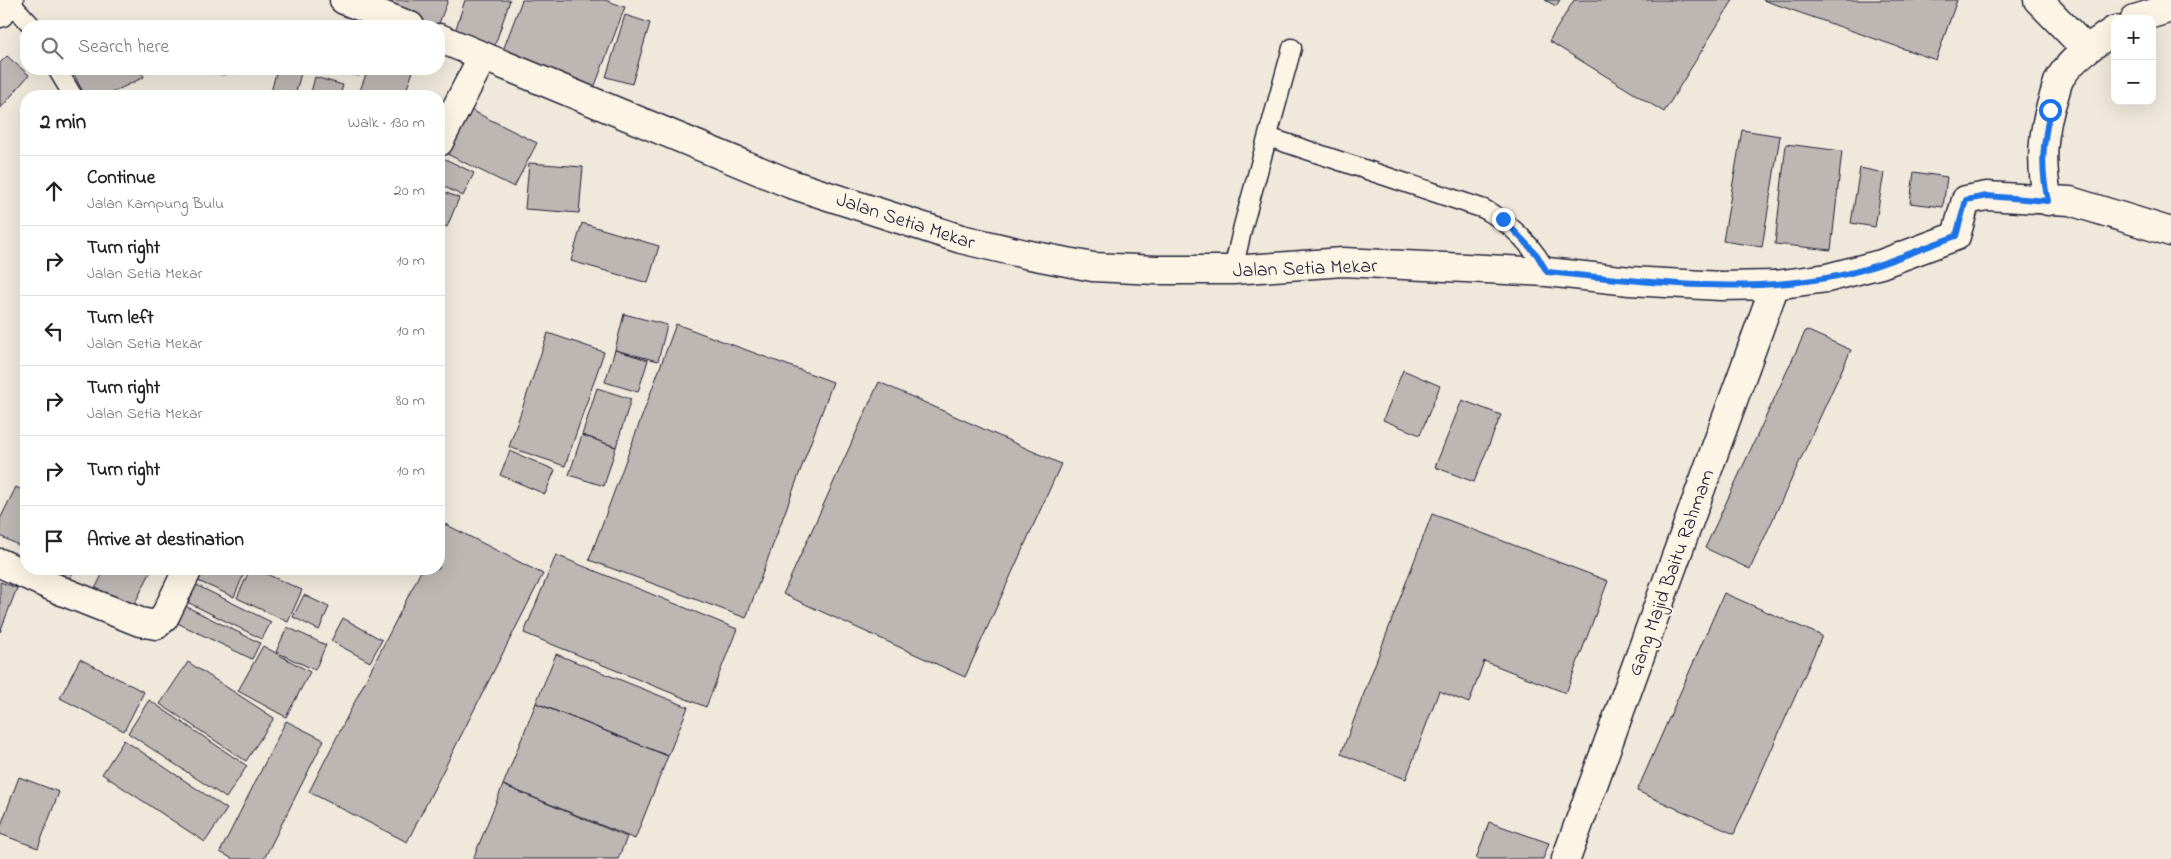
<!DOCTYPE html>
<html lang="en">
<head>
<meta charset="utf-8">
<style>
	body { margin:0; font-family:"Indie Flower",sans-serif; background:#f6f6f6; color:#222 }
	.controls { position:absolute; right:15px; top:15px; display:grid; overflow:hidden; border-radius:10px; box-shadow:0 5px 20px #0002 }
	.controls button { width:45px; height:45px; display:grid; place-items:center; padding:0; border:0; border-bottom:1px solid #e0e0e0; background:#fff; color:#222; font:25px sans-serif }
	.stop { position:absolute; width:15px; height:15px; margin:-11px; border:4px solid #1a73e8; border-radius:50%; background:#fff }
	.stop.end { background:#1a73e8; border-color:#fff; box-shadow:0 1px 5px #0008 }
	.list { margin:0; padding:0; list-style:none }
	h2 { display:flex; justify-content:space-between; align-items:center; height:65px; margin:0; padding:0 20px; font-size:21px }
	h2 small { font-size:16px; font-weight:400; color:#767676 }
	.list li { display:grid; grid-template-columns:32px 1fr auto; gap:15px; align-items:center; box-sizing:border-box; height:70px; padding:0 20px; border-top:1px solid #e0e0e0 }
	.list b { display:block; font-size:19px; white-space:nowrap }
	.list p { margin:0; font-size:16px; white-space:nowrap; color:#767676 }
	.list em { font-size:16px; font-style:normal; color:#767676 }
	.icon { flex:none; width:28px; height:28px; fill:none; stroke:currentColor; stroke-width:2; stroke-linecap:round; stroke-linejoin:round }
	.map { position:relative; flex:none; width:2171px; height:859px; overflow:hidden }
	.search { position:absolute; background:#fff; box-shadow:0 5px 20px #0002; left:20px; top:20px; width:425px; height:55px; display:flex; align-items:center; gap:12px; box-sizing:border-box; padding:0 18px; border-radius:20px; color:#767676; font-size:19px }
	.panel { position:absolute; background:#fff; box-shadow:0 5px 20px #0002; left:20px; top:90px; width:425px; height:485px; border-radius:20px }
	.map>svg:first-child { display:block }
	.building { fill:#bcb7b3; stroke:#22223b }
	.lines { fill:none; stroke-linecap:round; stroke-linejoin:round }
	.lane-casing { stroke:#22223b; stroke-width:21 }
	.street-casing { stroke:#22223b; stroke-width:31 }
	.secondary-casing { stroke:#22223b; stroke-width:31 }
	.lane { stroke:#fcf5e5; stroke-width:18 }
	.street { stroke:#fcf5e5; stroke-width:28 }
	.secondary { stroke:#fcf5e5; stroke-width:28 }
	.route { stroke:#1a73e8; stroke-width:6 }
	.labels { text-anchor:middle; stroke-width:4; stroke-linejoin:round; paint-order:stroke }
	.street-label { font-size:20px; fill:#22223b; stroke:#fcf5e5 }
</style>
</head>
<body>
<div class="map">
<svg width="2171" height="859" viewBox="0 0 2171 859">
	<rect width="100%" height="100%" fill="#efe8db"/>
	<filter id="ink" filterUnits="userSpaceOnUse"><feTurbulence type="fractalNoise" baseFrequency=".02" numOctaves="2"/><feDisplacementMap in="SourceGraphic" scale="10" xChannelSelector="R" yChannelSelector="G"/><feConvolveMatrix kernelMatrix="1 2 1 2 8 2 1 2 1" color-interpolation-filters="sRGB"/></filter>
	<g filter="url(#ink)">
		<!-- building -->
		<path class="building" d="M373,0H448L438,26H432L371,5Z
			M465,0H510L493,51L453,38Z
			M522,0H605L625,7L594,88L502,53Z
			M1545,0H1560L1556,6Z
			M1574,0H1733L1664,112L1549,41Z
			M1763,0H1957L1936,60Z
			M625,15L650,23L632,84L606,77Z
			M7,56L29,75L0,109V63Z
			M71,69H140L144,77L105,96H85Z
			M196,69H225L224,75Z
			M277,69H302L295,96H270Z
			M328,69H361L359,76Z
			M368,69H414L404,96H358Z
			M315,77L343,85L340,96H310Z
			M461,105L537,143L514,187L439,150Z
			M1742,130L1780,136L1762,247L1723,241Z
			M1786,144L1842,151L1831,250L1775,244Z
			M439,156L474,173L463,196L439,184Z
			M529,163L583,167L579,213L525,209Z
			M1860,168L1884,173L1875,227L1851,223Z
			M1914,172L1947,177L1943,207L1910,203Z
			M439,190L459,198L447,227L439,223Z
			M582,223L659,246L648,283L571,261Z
			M624,314L667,325L658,361L615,350Z
			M676,324L833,382L746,618L589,560Z
			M1806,330L1851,350L1750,569L1705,548Z
			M548,333L604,352L565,466L509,447Z
			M615,350L648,360L638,392L605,382Z
			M1403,370L1440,386L1420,435L1383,420Z
			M879,382L1061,464L965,677L783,594Z
			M597,388L631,399L616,447L582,435Z
			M1462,400L1501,415L1474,482L1435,467Z
			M582,435L616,447L604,486L569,475Z
			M510,451L555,470L545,494L500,475Z
			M16,487L26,492V549L0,536V519Z
			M1432,514L1608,581L1566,693L1484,661L1469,703L1439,691L1406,779L1341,754Z
			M445,524L543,574L407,842L309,792L422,569H439V536Z
			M556,555L737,629L706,707L524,633Z
			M51,569H75L70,579Z
			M105,569H152L132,609L95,589Z
			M192,569H246L234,597L189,577Z
			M250,569H255L302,590L288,622L237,598Z
			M0,582L17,588L0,632Z
			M194,584L271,622L262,639L185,601Z
			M1724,593L1822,636L1734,834L1637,791Z
			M304,595L329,607L319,630L293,617Z
			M175,601L260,643L252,659L167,618Z
			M343,618L382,640L370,662L331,641Z
			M287,627L326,645L315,670L276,652Z
			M263,646L310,672L286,717L238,691Z
			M556,654L688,707L668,756L536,703Z
			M80,659L144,692L124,731L60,698Z
			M188,662L274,718L246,761L160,704Z
			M149,700L247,766L226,798L128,733Z
			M536,703L668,756L635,839L503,785Z
			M286,721L324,740L264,859H233L220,852Z
			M124,740L227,809L205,842L102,774Z
			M19,777L59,792L38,848L0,834V828Z
			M503,785L627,837L618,859H473Z
			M1489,822L1549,843L1543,859H1476Z"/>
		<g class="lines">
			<defs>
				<path id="lane" d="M9,1L32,26
					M57,69L73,96
					M1268,137L1484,209C1510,223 1532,245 1547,272
					M1233,270L1243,226L1292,48"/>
				<path id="street" d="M2038,0L2086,49
					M0,13L9,0
					M439,142L483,56
					M0,563L62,591L140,622L156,625L164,618L188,569
					M1566,859L1775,285"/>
				<path id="secondary" d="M344,0L410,26
					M2135,19L2171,8
					M439,38L791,184L961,239L1025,254L1093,267L1156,270H1233L1343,262L1547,272L1630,281L1721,286L1775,285L1827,278L1881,264L1956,236L1966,200L1987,196L2070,201L2171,232
					M2048,201C2040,163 2042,132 2054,96C2056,90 2057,83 2060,78C2073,57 2095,43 2115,30"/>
			</defs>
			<!-- lane casing -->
			<use href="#lane" class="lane-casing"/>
			<!-- street casing -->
			<use href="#street" class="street-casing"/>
			<!-- secondary casing -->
			<use href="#secondary" class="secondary-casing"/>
			<!-- lane -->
			<use href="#lane" class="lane"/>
			<!-- street -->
			<use href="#street" class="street"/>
			<!-- secondary -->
			<use href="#secondary" class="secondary"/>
		</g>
	</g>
	<g class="lines" filter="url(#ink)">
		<!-- route -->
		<path class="route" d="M1503,219L1537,255L1547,272C1639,281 1734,294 1826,278C1871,271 1914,251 1956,236L1966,200L1987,196L2048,201C2040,166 2043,145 2050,110"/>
	</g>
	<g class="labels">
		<!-- street labels -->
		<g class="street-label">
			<text transform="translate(906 220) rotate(18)" y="7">Jalan Setia Mekar</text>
			<text transform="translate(1305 267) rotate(-2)" y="7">Jalan Setia Mekar</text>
			<text transform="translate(1670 572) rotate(-70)" y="7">Gang Majid Baitu Rahmam</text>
		</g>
	</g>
</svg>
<div class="controls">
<button>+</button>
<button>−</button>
</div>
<div class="stop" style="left:2050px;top:110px"></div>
<div class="stop end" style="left:1503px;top:219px"></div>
<div class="search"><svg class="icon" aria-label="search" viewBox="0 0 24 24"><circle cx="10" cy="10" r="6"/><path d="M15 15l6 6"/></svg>Search here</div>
<section class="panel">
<h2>2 min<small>Walk · 130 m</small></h2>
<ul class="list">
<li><svg class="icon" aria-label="ahead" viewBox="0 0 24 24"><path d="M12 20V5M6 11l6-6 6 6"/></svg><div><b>Continue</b><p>Jalan Kampung Bulu</p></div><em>20 m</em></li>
<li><svg class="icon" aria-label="right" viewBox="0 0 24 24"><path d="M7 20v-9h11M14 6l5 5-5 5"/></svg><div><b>Turn right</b><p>Jalan Setia Mekar</p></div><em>10 m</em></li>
<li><svg class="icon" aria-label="left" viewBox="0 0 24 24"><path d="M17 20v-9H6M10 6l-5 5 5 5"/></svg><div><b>Turn left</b><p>Jalan Setia Mekar</p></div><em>10 m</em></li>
<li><svg class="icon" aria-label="right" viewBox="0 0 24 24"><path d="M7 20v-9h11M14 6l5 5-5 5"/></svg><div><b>Turn right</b><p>Jalan Setia Mekar</p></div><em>80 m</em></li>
<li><svg class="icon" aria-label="right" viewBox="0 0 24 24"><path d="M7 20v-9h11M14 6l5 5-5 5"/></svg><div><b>Turn right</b></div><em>10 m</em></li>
<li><svg class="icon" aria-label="arrive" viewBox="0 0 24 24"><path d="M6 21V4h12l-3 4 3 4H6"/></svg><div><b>Arrive at destination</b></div></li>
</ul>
</section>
</div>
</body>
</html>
